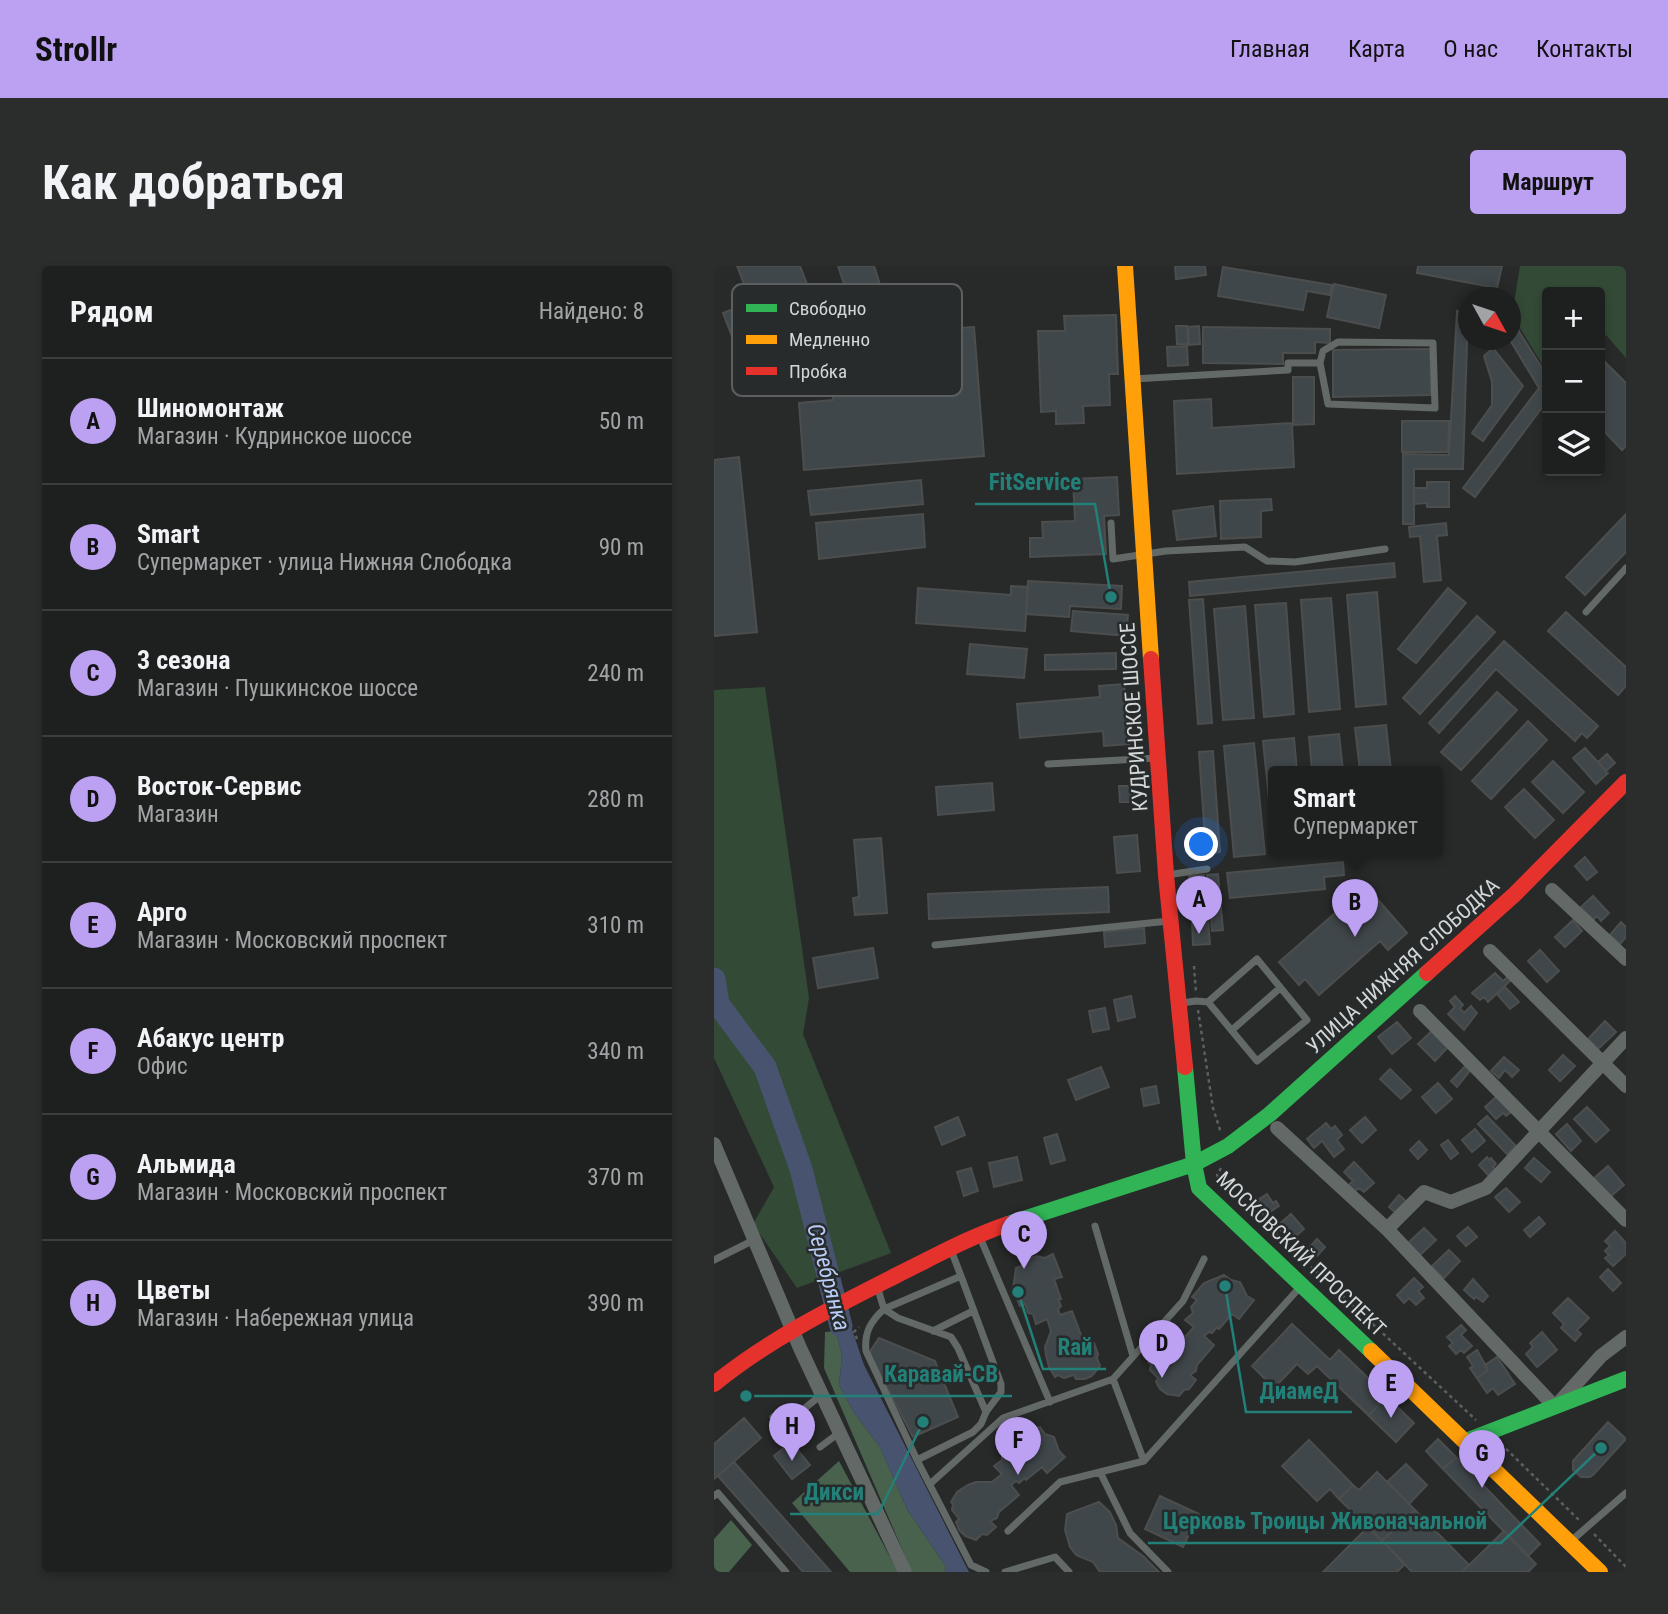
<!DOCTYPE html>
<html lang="ru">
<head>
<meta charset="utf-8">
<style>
	body { margin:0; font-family:"Roboto Condensed",sans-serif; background:#2b2d2d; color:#f1f3f6 }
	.controls { position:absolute; right:21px; top:21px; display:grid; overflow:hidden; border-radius:7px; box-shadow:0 4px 10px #0003 }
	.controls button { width:63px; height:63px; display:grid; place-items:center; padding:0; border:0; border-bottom:2px solid #3c3e3e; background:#1e2020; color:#f1f3f6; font:35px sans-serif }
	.compass { position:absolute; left:744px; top:21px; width:63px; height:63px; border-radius:50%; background:#1e2020; box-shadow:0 4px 10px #0003; rotate:130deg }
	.you { position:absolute; left:488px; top:579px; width:24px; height:24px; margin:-18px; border:5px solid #fff; border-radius:50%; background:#1a73e8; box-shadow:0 0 0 10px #1a73e833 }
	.badge { display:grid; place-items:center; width:46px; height:46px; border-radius:50%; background:#bca0f2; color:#111; font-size:23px; font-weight:700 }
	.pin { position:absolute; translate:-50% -58px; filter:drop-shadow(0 2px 4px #0008) }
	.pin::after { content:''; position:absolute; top:37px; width:24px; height:21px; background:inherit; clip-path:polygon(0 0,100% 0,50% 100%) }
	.popup { position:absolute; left:554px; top:500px; width:175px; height:91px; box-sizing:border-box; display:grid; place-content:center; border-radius:7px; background:#1e2020; filter:drop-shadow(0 2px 5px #0005); font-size:23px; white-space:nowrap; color:#a1a3a5 }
	.popup b { font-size:26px; color:#f1f3f6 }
	.popup::after { content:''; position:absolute; left:50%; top:100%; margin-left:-14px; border:14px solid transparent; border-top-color:#1e2020 }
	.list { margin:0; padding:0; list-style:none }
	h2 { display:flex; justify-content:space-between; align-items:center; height:91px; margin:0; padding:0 28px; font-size:30px }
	h2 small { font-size:23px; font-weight:400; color:#a1a3a5 }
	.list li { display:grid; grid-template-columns:46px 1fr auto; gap:21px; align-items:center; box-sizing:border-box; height:126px; padding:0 28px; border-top:2px solid #3c3e3e }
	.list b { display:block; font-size:26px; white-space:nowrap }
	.list p { margin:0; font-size:23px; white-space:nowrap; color:#a1a3a5 }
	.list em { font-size:23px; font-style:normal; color:#a1a3a5 }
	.icon { flex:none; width:38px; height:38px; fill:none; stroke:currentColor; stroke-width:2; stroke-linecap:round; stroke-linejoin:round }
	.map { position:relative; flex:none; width:912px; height:1306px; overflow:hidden; border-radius:7px }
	header { display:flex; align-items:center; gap:42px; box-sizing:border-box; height:98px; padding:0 35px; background:#bca0f2; color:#111 }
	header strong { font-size:33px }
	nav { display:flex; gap:38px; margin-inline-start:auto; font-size:24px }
	.intro { display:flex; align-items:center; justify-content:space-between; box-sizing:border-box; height:168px; padding:0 42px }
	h1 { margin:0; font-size:49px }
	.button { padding:18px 32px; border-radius:7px; background:#bca0f2; color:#111; font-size:24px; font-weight:700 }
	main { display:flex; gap:42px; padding:0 42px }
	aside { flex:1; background:#1e2020; border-radius:7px; box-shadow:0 4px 10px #0003 }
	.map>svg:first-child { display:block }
	.green { fill:#324a36 }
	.forest { fill:#48624d }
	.water { fill:#48546f }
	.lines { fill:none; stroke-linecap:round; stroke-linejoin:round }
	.river { stroke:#48546f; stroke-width:23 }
	.building { fill:#40474b; stroke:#4c4d4d; stroke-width:2 }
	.path { stroke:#5c6060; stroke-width:2.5; stroke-dasharray:3.5 3.5; stroke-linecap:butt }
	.lane { stroke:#636967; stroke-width:7 }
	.street { stroke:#636967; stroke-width:14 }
	.fast { stroke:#30b455; stroke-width:16 }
	.slow { stroke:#ff9f0a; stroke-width:16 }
	.jam { stroke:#e5322d; stroke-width:16 }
	.labels { text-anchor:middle; stroke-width:5; stroke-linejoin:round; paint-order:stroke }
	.street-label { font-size:21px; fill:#d4d7d7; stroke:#272b2b }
	.water-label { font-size:23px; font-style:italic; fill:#bacdf9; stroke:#272b2b }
	.key { fill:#272b2b; stroke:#5b5f5f; stroke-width:2 }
	.key-label { font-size:19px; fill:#d4d7d7 }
	.leader { fill:none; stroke:#238078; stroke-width:2.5 }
	.callout-dot { fill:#238078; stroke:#272b2b; stroke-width:2.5 }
	.callout-label { font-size:23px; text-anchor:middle; font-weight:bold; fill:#238078; stroke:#272b2b; stroke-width:5; stroke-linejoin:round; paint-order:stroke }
</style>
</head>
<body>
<header>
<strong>Strollr</strong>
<nav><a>Главная</a><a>Карта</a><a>О нас</a><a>Контакты</a></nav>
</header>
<div class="intro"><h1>Как добраться</h1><a class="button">Маршрут</a></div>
<main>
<aside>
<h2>Рядом<small>Найдено: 8</small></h2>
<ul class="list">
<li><span class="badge">A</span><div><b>Шиномонтаж</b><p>Магазин · Кудринское шоссе</p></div><em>50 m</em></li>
<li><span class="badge">B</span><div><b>Smart</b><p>Супермаркет · улица Нижняя Слободка</p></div><em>90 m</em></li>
<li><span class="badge">C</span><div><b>3 сезона</b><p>Магазин · Пушкинское шоссе</p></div><em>240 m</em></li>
<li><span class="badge">D</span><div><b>Восток-Сервис</b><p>Магазин</p></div><em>280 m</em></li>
<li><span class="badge">E</span><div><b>Арго</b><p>Магазин · Московский проспект</p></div><em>310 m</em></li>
<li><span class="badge">F</span><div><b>Абакус центр</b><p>Офис</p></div><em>340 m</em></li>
<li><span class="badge">G</span><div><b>Альмида</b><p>Магазин · Московский проспект</p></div><em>370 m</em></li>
<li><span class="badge">H</span><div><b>Цветы</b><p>Магазин · Набережная улица</p></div><em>390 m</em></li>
</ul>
</aside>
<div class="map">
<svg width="912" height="1306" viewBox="0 0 912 1306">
	<rect width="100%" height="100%" fill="#282a2a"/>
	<!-- green -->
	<path class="green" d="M806,0H912V92L892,69L886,75V26H833V106L798,49Z
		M51,421L95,732L89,768L177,987L83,1022L39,958L60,921L0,792V424Z"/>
	<!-- forest -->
	<path class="forest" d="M122,1065L128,1090L125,1119L139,1145L166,1181L193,1243L231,1299L232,1306H198L110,1102L111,1066Z
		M125,1195L184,1306H136L78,1237Z
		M17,1254L38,1279L15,1306H0V1273Z"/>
	<!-- water -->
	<path class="water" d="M131,1043L150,1099L255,1306H232L231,1299L193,1243L166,1181L139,1145L125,1119L128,1090L122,1065L113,1047Z"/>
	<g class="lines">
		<!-- river -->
		<path class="river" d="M0,713L4,738L51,801L87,903L127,1060"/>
	</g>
	<!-- building -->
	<path class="building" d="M23,0H86L117,80L58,103L54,92L30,101L9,47L37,36Z
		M124,0H160L180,62L148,72Z
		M461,0H491L492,9L462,13Z
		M704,0H788L783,22L703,7Z
		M509,1L618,19L616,29L593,25L589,44L504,30Z
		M620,18L672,29L665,62L613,51Z
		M743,45L754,47L749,203H700V258H689V188L735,189Z
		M402,49L404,108H395L396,139L369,140L370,157L342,158V145L327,146L324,65H351L350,50Z
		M796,51L833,110V117L825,122L796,74Z
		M462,60H473L474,78H463Z
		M485,60L486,78L475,79L474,61Z
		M260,61L270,190L90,204L85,137L119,134L117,109L159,106L161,128H170L168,104L193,102L190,66Z
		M489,61L616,63V77L601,76V87H569V98L489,97Z
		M473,80L474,99L454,100L453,81Z
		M779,82L809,120L769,175L758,167L778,139V116L770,90Z
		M716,83L717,129L619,131V84Z
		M886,91L912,117V180L908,184L886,161Z
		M579,111H600V158L579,159Z
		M825,122L833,129V135L761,231L749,222Z
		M497,133L498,162L578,157L580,201L463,208L460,135Z
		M688,155H735L734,186H688Z
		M25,191L43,366L0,370V194Z
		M403,211L405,249L390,250L392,288L316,291V272H329L328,256L361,255L359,213Z
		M207,214L209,238L97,249L94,225Z
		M713,216H735V241H713V237L700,238V222H713Z
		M557,233L558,244L547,245V271L507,273L506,235Z
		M499,240L502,270L463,274L459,245Z
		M209,248L211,281L105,293L102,257Z
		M912,248V286L871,329L852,311Z
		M732,257L733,269L723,270L727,314L710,316L706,270L696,271L695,261Z
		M680,297L681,311L476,330L475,316Z
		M314,315L408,320L407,343L356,340L355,351L312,348Z
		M297,320L314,321L311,365L202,357L204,322L297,329Z
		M734,322L752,337L702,397L684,383Z
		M663,326L672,438L642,441L633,329Z
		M617,332L626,443L595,446L587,334Z
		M489,333L498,457L484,458L475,334Z
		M572,337L580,448L550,451L541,339Z
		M531,340L540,452L509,454L500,343Z
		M359,345L414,349L412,370L357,365Z
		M852,346L912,401V420L904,429L834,365Z
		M763,350L781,366L706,448L689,432Z
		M790,375L884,460L873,472L868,467L861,475L782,403L725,467L715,457Z
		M256,378L313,383L310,412L253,408Z
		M402,387V403L331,404V389Z
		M410,418L415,478L390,480L389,465L306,472L303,438L386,431L385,420Z
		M783,426L803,444L747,504L727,486Z
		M814,455L833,474L777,533L758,515Z
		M672,459L677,505H646L641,462Z
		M625,468L629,505H598L595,471Z
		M580,472L583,505H559V573L549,475Z
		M540,477L551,588L520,591L510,480Z
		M871,482L894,507L882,518L859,492Z
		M499,485L506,586L492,587L485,486Z
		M893,488L901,497L892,505L884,496Z
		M839,495L870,526L849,547L818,516Z
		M278,517L280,544L224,549L222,521Z
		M405,520H420V536H406Z
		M810,523L840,554L821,572L791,541Z
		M423,569L426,605L403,607L400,571Z
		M167,572L173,647L141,649L139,632L145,631L140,574Z
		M871,591L883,606L873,614L861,600Z
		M629,596L630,609L610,611L611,623L516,632L513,607Z
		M504,608L509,664L498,665L493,609Z
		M490,609L494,654L478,655L475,610Z
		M652,620L693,667L674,684L666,675L605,729L591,713L585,719L565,696Z
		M394,621L395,646L215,653L214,628Z
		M879,630L895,647L887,655L883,650L879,654L867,641Z
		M494,654L496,678L479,679L478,655Z
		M859,654L868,665L851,681L841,671Z
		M907,656L912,661V671L906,678L896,669Z
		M430,662L431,677L391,681L390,666Z
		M159,682L164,712L104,722L99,692Z
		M826,684L845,705L833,716L814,695Z
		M781,707L789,715L796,709L799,712L774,736L770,731L766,734L758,727Z
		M791,721L805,736L796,743L783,728Z
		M417,730L421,751L404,755L400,734Z
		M741,730L749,739L746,742L750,747L757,740L763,747L750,764L734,748L741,741L736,735Z
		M391,742L395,763L379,766L375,745Z
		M891,755L902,766L884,783L874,773Z
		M683,756L697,772L678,788L664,771Z
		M720,763L736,779L721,795L704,778Z
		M849,789L861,800L846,815L835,804Z
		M790,791L805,804L798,811L791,804L785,812L777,805Z
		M754,797L759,801L743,821L737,815Z
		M387,801L395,821L362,834L354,814Z
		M676,803L697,824L687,833L666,813Z
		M724,817L738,833L722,847L708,831Z
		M442,820L445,837L430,840L427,823Z
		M783,830L797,846L792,850L789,847L782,853L771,841Z
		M873,841L895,864L882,876L860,853Z
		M773,850L802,880L793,888L764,858Z
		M244,851L251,869L228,879L221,861Z
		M651,851L662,864L648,877L636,864Z
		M612,857L617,863L621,860L628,869L623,874L630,883L620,891L608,875L600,882L593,873Z
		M853,858L867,875L857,885L842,868Z
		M761,863L771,875L758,886L748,874Z
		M343,868L351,894L337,898L330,872Z
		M734,874L744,887L737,893L727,879Z
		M705,875L713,884L704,893L696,884Z
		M303,891L308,914L280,921L275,897Z
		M773,891L775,894L777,892L782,898L779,901L782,904L775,910L765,899Z
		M820,892L836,906L827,916L811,902Z
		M640,896L660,917L650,926L645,922L640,926L634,920L639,915L630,906Z
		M894,900L910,919L896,931L880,912Z
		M257,902L264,925L250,930L243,906Z
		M792,922L806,936L795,946L781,931Z
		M553,928L559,937L562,935L565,940L550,950L541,936Z
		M685,929L694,937L684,949L675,941Z
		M577,948L590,963L576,975L563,960Z
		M825,951L831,958L816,971L810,964Z
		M754,961L763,971L752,980L743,970Z
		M710,962L722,974L706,989L694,977Z
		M901,965L912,977V988L899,1000L891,992L895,989L891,985L896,980L891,975Z
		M603,973L611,981L603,990L595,982Z
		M735,984L746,995L730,1012L718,1000Z
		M339,988L348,1011L340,1013L347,1033H344L347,1040L344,1043L346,1049L358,1045L367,1069L372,1073L373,1080L380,1077L384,1088L383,1092L386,1100L378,1110L371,1113H362L360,1109L350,1112L344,1109L341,1111L335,1101L332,1089L331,1081L337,1065L333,1053L322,1058L319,1048L314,1047L311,1038L306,1040L299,1023L302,1002L310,999L316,992L323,990L331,992Z
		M894,1003L907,1017L899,1025L886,1011Z
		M510,1009L517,1014L526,1016L533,1030L540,1034L525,1053L518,1048L505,1063L503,1061L498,1067L495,1066L490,1070L500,1079L483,1099L482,1105L476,1109L482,1114L475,1123L470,1124L465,1130L453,1128L446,1123L442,1116L444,1112L436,1104L437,1098L434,1096L439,1086L455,1073L472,1070L480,1061L471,1054L479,1047L477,1041L483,1034L478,1031L490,1017Z
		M700,1012L709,1021L704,1025L710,1032L702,1039L695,1032L690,1037L683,1029Z
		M759,1013L774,1030L769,1036L762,1031L760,1033L750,1024Z
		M854,1032L875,1052L863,1064L867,1068L861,1075L847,1062L850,1058L839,1047Z
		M578,1058L616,1094L625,1084L673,1130L655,1149L603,1100L594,1108L583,1098L560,1122L538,1100Z
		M578,1058L616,1094L625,1084L700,1157L682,1176L603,1100L594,1108L583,1098L560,1122L538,1100Z
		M747,1059L752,1064L747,1069L758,1080L750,1087L747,1084L742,1088L735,1080L739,1077L733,1071Z
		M828,1066L843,1084L823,1101L812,1088L819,1081L816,1077Z
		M165,1072L221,1095L244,1151L199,1171L155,1087Z
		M763,1084L774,1104L763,1112L756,1102L759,1100L753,1091Z
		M783,1091L801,1118L784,1129L779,1122L773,1127L763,1112L774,1104L771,1099Z
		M30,1152L47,1172L0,1213V1178Z
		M894,1156L912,1173L880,1208L876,1211H867L859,1204V1195Z
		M326,1161L331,1168L340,1171L345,1185L351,1191L333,1207L328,1201L312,1214L311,1212L305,1217L302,1215L297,1219L305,1229L285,1246L283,1252L276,1255L282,1261L273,1269L268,1268L262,1274L251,1270L245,1264L242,1256L245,1253L238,1244L239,1238L237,1236L243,1226L254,1219L262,1216H278L288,1208L280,1200L288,1194V1188L294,1182L291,1178L304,1166Z
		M724,1173L742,1191L729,1203L712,1185Z
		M595,1174L639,1219L625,1233L616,1223L603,1235L568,1200Z
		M77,1176L96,1199L78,1213L60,1190Z
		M742,1191L826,1278L814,1290L729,1203Z
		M20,1196L117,1306H89L4,1210Z
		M692,1198L713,1219L695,1238L673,1216Z
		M663,1206L701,1244L668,1275L625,1233L639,1219L645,1224Z
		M446,1230L485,1248L469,1281L431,1263Z
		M385,1236L396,1246L402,1259L404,1272L429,1290L445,1306H386L379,1296L362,1289L356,1281L351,1264L353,1248Z
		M701,1244L755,1299L748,1306H698L668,1275Z
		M654,1261L691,1298L683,1306H609Z
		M790,1265L822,1298L814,1306H748Z"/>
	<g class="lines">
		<!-- path -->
		<path class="path" d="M480,700L482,727
			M484,744L499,842L507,867
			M507,902L503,909L506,916L762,1154
			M143,1073L140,1066L145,1061
			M787,1178L865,1254
			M880,1268L912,1301"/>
		<!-- lane -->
		<path class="lane" d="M419,113L574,104V97H606L614,138L721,142L719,77L624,76L609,85L606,97
			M397,257L399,293L452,285L531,281L553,295L581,296L671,283
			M872,346L912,302
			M334,498L444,492
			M453,609L493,603
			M221,679L455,655
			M468,737L482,735L494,736L543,795L593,754L543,693L494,736
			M518,764L566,722
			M381,960L419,1090
			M265,969L336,1136
			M0,994L40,974
			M163,1020L170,1043L247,1010L237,984
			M219,1065L259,1045
			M399,1113L430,1195L386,1206L416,1267L454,1306
			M272,1146L244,1082L237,1071L184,1052L170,1043C157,1055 150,1066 152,1085L203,1194L257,1299L272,1306
			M59,1151L68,1161L107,1129
			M106,1181L125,1167
			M203,1194L259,1166L267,1158L272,1146L287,1126V1118L247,1010
			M430,1195L587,1020
			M216,1218L289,1152L399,1113L469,1035L490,993
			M0,1230L4,1227L72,1306
			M294,1265L346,1216L386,1206
			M857,1275L912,1227
			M291,1306L341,1291L355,1306"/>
		<!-- street -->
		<path class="street" d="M838,624L912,693
			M776,685L912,820
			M706,745L912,954
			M563,862L673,963L841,1141L887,1090L912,1071
			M0,878L86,1082L191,1306
			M673,963L710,926L737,936L772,922L912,772"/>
		<!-- fast -->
		<path class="fast" d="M471,801L480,898L485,922L657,1085
			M294,958L480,898L514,880L556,848L713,707
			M752,1175L912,1113"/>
		<!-- slow -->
		<path class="slow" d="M411,0L437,393
			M657,1085L886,1306"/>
		<!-- jam -->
		<path class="jam" d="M437,393L452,609L471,801
			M713,707L801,628L912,516
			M0,1118C55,1073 120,1041 183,1009C220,991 255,971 294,958"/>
	</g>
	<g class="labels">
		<!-- street labels -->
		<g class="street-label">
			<text transform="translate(420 451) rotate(-94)" y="7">КУДРИНСКОЕ ШОССЕ</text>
			<text transform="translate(689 700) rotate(-42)" y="7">УЛИЦА НИЖНЯЯ СЛОБОДКА</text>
			<text transform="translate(587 988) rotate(44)" y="7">МОСКОВСКИЙ ПРОСПЕКТ</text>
		</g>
		<!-- water labels -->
		<g class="water-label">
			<text transform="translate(115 1011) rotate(75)" y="8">Серебрянка</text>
		</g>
	</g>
	<!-- legend -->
	<rect x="18" y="18" width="230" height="112" rx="10" class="key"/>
	<rect x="32" y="38" width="31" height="8" fill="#30b455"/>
	<rect x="32" y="69" width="31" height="9" fill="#ff9f0a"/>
	<rect x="32" y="101" width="31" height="8" fill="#e5322d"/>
	<g class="key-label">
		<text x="75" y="49">Свободно</text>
		<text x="75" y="80">Медленно</text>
		<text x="75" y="112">Пробка</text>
	</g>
	<!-- callouts -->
	<path class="leader" d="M397 331L381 238H261M304 1026L329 1103H392M32 1130L156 1130H298M511 1020L532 1146H638M209 1156L164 1248H76M887 1182L787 1277H434"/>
	<g class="callout-dot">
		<circle cx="397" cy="331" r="7"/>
		<circle cx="304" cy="1026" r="7"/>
		<circle cx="32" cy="1130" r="7"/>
		<circle cx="511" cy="1020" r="7"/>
		<circle cx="209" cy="1156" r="7"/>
		<circle cx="887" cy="1182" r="7"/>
	</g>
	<g class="callout-label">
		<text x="321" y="224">FitService</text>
		<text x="361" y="1089">Rай</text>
		<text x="227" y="1116">Каравай-СВ</text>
		<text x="585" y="1133">ДиамеД</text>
		<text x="120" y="1234">Дикси</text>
		<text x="611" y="1263">Церковь Троицы Живоначальной</text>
	</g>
</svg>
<div class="controls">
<button>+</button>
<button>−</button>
<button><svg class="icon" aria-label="layers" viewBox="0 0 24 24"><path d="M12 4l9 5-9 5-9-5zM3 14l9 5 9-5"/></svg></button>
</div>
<svg class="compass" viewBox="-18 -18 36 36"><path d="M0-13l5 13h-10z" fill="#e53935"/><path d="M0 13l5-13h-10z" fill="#a1a3a5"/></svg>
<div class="you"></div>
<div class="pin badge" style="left:485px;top:668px">A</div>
<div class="pin badge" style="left:641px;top:671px">B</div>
<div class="popup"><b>Smart</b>Супермаркет</div>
<div class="pin badge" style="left:310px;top:1003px">C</div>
<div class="pin badge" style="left:448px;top:1112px">D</div>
<div class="pin badge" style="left:677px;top:1152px">E</div>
<div class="pin badge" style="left:304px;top:1209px">F</div>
<div class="pin badge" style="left:768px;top:1222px">G</div>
<div class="pin badge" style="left:78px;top:1195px">H</div>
</div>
</main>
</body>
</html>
